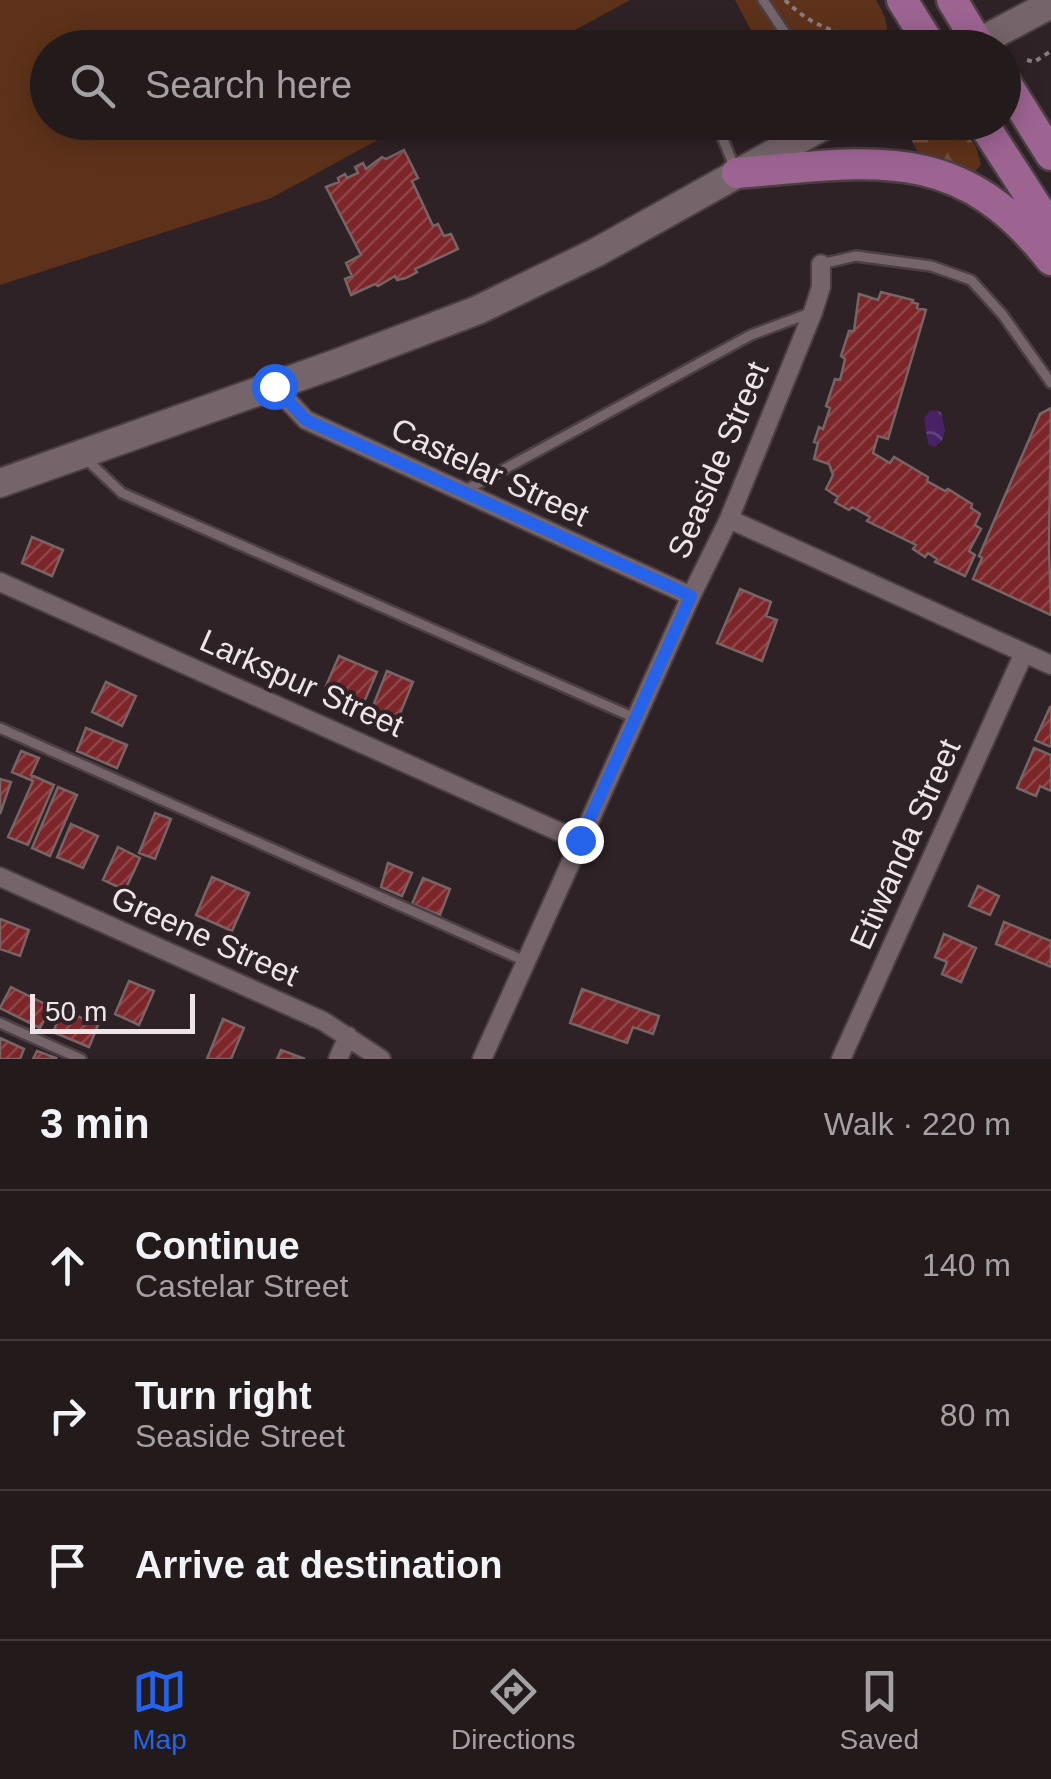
<!DOCTYPE html>
<html lang="en">
<head>
<meta charset="utf-8">
<style>
	body { margin:0; font-family:Helvetica,sans-serif; background:#2f2729; color:#f1f3f6 }
	.scale { position:absolute; left:30px; bottom:25px; width:165px; box-sizing:border-box; padding-left:10px; border:5px solid #eee5e8; border-top:0; font-size:28px; line-height:35px; white-space:nowrap; color:#eee5e8; -webkit-text-stroke:8px #2f2226; paint-order:stroke }
	.stop { position:absolute; width:30px; height:30px; margin:-22px; border:8px solid #2563eb; border-radius:50%; background:#fff }
	.stop.end { background:#2563eb; border-color:#fff; box-shadow:0 2px 10px #0008 }
	.list { margin:0; padding:0; list-style:none }
	h2 { display:flex; justify-content:space-between; align-items:center; height:130px; margin:0; padding:0 40px; font-size:42px }
	h2 small { font-size:32px; font-weight:400; color:#a3a1a3 }
	.list li { display:grid; grid-template-columns:65px 1fr auto; gap:30px; align-items:center; box-sizing:border-box; height:150px; padding:0 40px; border-top:2px solid #40383b }
	.list b { display:block; font-size:38px; white-space:nowrap }
	.list p { margin:0; font-size:32px; white-space:nowrap; color:#a3a1a3 }
	.list em { font-size:32px; font-style:normal; color:#a3a1a3 }
	.icon { flex:none; width:55px; height:55px; fill:none; stroke:currentColor; stroke-width:2; stroke-linecap:round; stroke-linejoin:round }
	.map { position:relative; flex:none; width:1051px; height:1059px; overflow:hidden }
	.search { position:absolute; background:#231a1c; box-shadow:0 5px 25px #0003; left:30px; right:30px; top:30px; height:110px; display:flex; align-items:center; gap:25px; box-sizing:border-box; padding:0 35px; border-radius:55px; color:#a3a1a3; font-size:38px }
	.sheet { height:580px; background:#231a1c }
	nav { display:flex; justify-content:space-around; align-items:center; box-sizing:border-box; height:140px; border-top:2px solid #40383b; background:#231a1c; font-size:28px; color:#a3a1a3 }
	nav a { display:grid; justify-items:center; gap:5px }
	nav .on { color:#2563eb }
	.map>svg:first-child { display:block }
	.forest { fill:url(#forest-firs) }
	.park { fill:#5e321a }
	.water { fill:url(#water-waves) }
	.building { fill:url(#building-hatch); stroke:#766564; stroke-width:2.5 }
	.lines { fill:none; stroke-linecap:round; stroke-linejoin:round }
	.lane-casing { stroke:#4b3f43; stroke-width:14 }
	.street-casing { stroke:#4b3f43; stroke-width:22 }
	.secondary-casing { stroke:#4b3f43; stroke-width:32 }
	.primary-casing { stroke:#4b3f43; stroke-width:35 }
	.path { stroke:#877c7f; stroke-width:4; stroke-dasharray:5 5; stroke-linecap:butt }
	.lane { stroke:#75656a; stroke-width:9 }
	.street { stroke:#75656a; stroke-width:18 }
	.secondary { stroke:#75656a; stroke-width:28 }
	.primary { stroke:#9d6492; stroke-width:30 }
	.route { stroke:#2563eb; stroke-width:12 }
	.labels { text-anchor:middle; stroke-width:8; stroke-linejoin:round; paint-order:stroke }
	.street-label { font-size:32px; fill:#eee5e8; stroke:#2f2226 }
</style>
</head>
<body>
<div class="map">
<svg width="1051" height="1059" viewBox="0 0 1051 1059">
	<defs>
		<pattern id="forest-firs" width="22" height="20" patternUnits="userSpaceOnUse" patternTransform="scale(2.5)"><rect width="22" height="20" fill="#5e321a"/><path d="M5 1l3.5 6h-7zM16 11l3.5 6h-7z" fill="#75503b"/></pattern>
		<pattern id="water-waves" width="16" height="10" patternUnits="userSpaceOnUse" patternTransform="scale(2.5)"><rect width="16" height="10" fill="#482267"/><path d="M0 5q4-4 8 0t8 0" fill="none" stroke="#63427d"/></pattern>
		<pattern id="building-hatch" width="6" height="6" patternUnits="userSpaceOnUse" patternTransform="scale(2.5)"><rect width="6" height="6" fill="#7d262a"/><path d="M-1 1l2-2M0 6l6-6M5 7l2-2" fill="none" stroke="#904549"/></pattern>
	</defs>
	<rect width="100%" height="100%" fill="#2f2226"/>
	<!-- forest -->
	<path class="forest" d="M921,123L960,124L976,147L981,165L973,173L958,165L919,154L912,141Z"/>
	<!-- park -->
	<path class="park" d="M0,0H630L544,47L48,48V122L409,123L271,198L0,285Z
		M735,0H876C885,15 892,31 883,47H760Z"/>
	<!-- water -->
	<path class="water" d="M931,410L941,412L945,430L942,441L934,447L928,444L924,418Z"/>
	<!-- building -->
	<path class="building" d="M404,150L418,178L412,181L433,226L438,224L444,236L451,234L458,249L415,269L417,272L406,278L397,280L395,276L378,286L375,284L351,295L345,279L352,276L346,263L361,255L326,187L339,182L338,178L345,174L347,178L358,173L355,167L363,163L366,169L382,157L386,159Z
		M881,292L913,300L912,302L918,304L917,308L926,310L888,439L878,436L873,453L890,463L894,457L928,477L927,481L945,491L948,489L972,504L971,508L980,514L975,525L981,529L969,551L975,555L965,576L935,562L937,559L928,553L925,557L913,549L916,545L867,521L870,517L852,507L849,510L835,502L838,497L826,489L833,475L829,464L814,459L818,443L814,442L819,427L823,429L830,408L826,406L835,379L840,380L845,359L841,356L849,331H854L859,294L878,300Z
		M1051,408L1049,548L1051,615L973,579L982,558L979,556L1040,414Z
		M32,537L63,550L52,576L22,563Z
		M740,589L771,602L766,616L777,620L762,661L717,643Z
		M339,656L377,672L364,702L326,686Z
		M387,671L413,682L397,721L371,711Z
		M106,682L136,696L122,726L92,712Z
		M1050,707H1051V747L1035,740Z
		M86,728L127,745L117,768L77,751Z
		M1034,748L1051,755V791L1040,786L1036,796L1017,788Z
		M21,751L39,758L31,775L54,785L28,845L8,837L33,781L12,772Z
		M0,779L11,782L0,814Z
		M58,787L77,795L50,856L32,848Z
		M155,813L171,819L155,859L139,853Z
		M71,824L98,836L83,868L57,857Z
		M118,847L140,858L125,890L103,880Z
		M388,863L412,873L402,896L381,887Z
		M212,877L249,893L232,931L196,915Z
		M423,878L450,889L440,915L412,904Z
		M978,886L999,896L990,915L969,906Z
		M0,919L29,930L20,956L0,949Z
		M1004,922L1051,941V967L996,944Z
		M944,934L976,948L961,982L942,974L947,962L935,957Z
		M129,981L154,991L139,1025L115,1014Z
		M11,987L51,1007L40,1028L0,1008Z
		M582,989L659,1016L653,1034L633,1027L627,1043L570,1023Z
		M63,1010L98,1025L89,1047L53,1032Z
		M223,1019L244,1028L231,1059H207Z
		M0,1038L24,1049L20,1059H0Z
		M281,1050L305,1059H277Z
		M37,1051L56,1058L55,1059H33Z"/>
	<g class="lines">
		<defs>
			<path id="lane" d="M763,0L795,48
				M716,122L736,171
				M821,264L856,256L931,266L971,280L1002,314L1051,383
				M86,459L122,493L635,718
				M464,491L751,335L810,313
				M0,728L525,961
				M0,1023L81,1059"/>
			<path id="street" d="M274,386L306,420L691,596
				M729,519L1051,665
				M0,582L580,841
				M0,877L323,1021L381,1059
				M338,1059L348,1036
				M482,1059L691,596L729,519L813,312L821,287V264
				M841,1059L1024,653"/>
			<path id="secondary" d="M968,48L1051,4
				M0,483L338,363L478,310L597,252L830,122"/>
			<path id="primary" d="M902,0L932,48
				M952,0L981,48
				M1004,80L1051,155
				M982,122L1051,229
				M737,173C872,162 958,141 1051,260"/>
		</defs>
		<!-- lane casing -->
		<use href="#lane" class="lane-casing"/>
		<!-- street casing -->
		<use href="#street" class="street-casing"/>
		<!-- secondary casing -->
		<use href="#secondary" class="secondary-casing"/>
		<!-- primary casing -->
		<use href="#primary" class="primary-casing"/>
		<!-- path -->
		<path class="path" d="M785,0C816,31 845,36 887,40
			M1027,60L1034,62L1051,51"/>
		<!-- lane -->
		<use href="#lane" class="lane"/>
		<!-- street -->
		<use href="#street" class="street"/>
		<!-- secondary -->
		<use href="#secondary" class="secondary"/>
		<!-- primary -->
		<use href="#primary" class="primary"/>
	</g>
	<g class="lines">
		<!-- route -->
		<path class="route" d="M274,386L306,420L691,596L580,840"/>
	</g>
	<g class="labels">
		<!-- street labels -->
		<g class="street-label">
			<text transform="translate(718 460) rotate(-67)" y="11">Seaside Street</text>
			<text transform="translate(490 472) rotate(25)" y="11">Castelar Street</text>
			<text transform="translate(302 683) rotate(24)" y="11">Larkspur Street</text>
			<text transform="translate(905 844) rotate(-66)" y="11">Etiwanda Street</text>
			<text transform="translate(205 936) rotate(24)" y="11">Greene Street</text>
		</g>
	</g>
</svg>
<div class="scale">50 m</div>
<div class="stop" style="left:274px;top:386px"></div>
<div class="stop end" style="left:580px;top:840px"></div>
<div class="search"><svg class="icon" aria-label="search" viewBox="0 0 24 24"><circle cx="10" cy="10" r="6"/><path d="M15 15l6 6"/></svg>Search here</div>
</div>
<section class="sheet">
<h2>3 min<small>Walk · 220 m</small></h2>
<ul class="list">
<li><svg class="icon" aria-label="ahead" viewBox="0 0 24 24"><path d="M12 20V5M6 11l6-6 6 6"/></svg><div><b>Continue</b><p>Castelar Street</p></div><em>140 m</em></li>
<li><svg class="icon" aria-label="right" viewBox="0 0 24 24"><path d="M7 20v-9h11M14 6l5 5-5 5"/></svg><div><b>Turn right</b><p>Seaside Street</p></div><em>80 m</em></li>
<li><svg class="icon" aria-label="arrive" viewBox="0 0 24 24"><path d="M6 21V4h12l-3 4 3 4H6"/></svg><div><b>Arrive at destination</b></div></li>
</ul>
</section>
<nav>
<a class="on"><svg class="icon" aria-label="map" viewBox="0 0 24 24"><path d="M3 6l6-2 6 2 6-2v14l-6 2-6-2-6 2zM9 4v14M15 6v14"/></svg>Map</a>
<a><svg class="icon" aria-label="directions" viewBox="0 0 24 24"><path d="M12 3l9 9-9 9-9-9zM9 14v-3h6M13 9l2 2-2 2"/></svg>Directions</a>
<a><svg class="icon" aria-label="saved" viewBox="0 0 24 24"><path d="M7 4h10v16l-5-4-5 4z"/></svg>Saved</a>
</nav>
</body>
</html>
